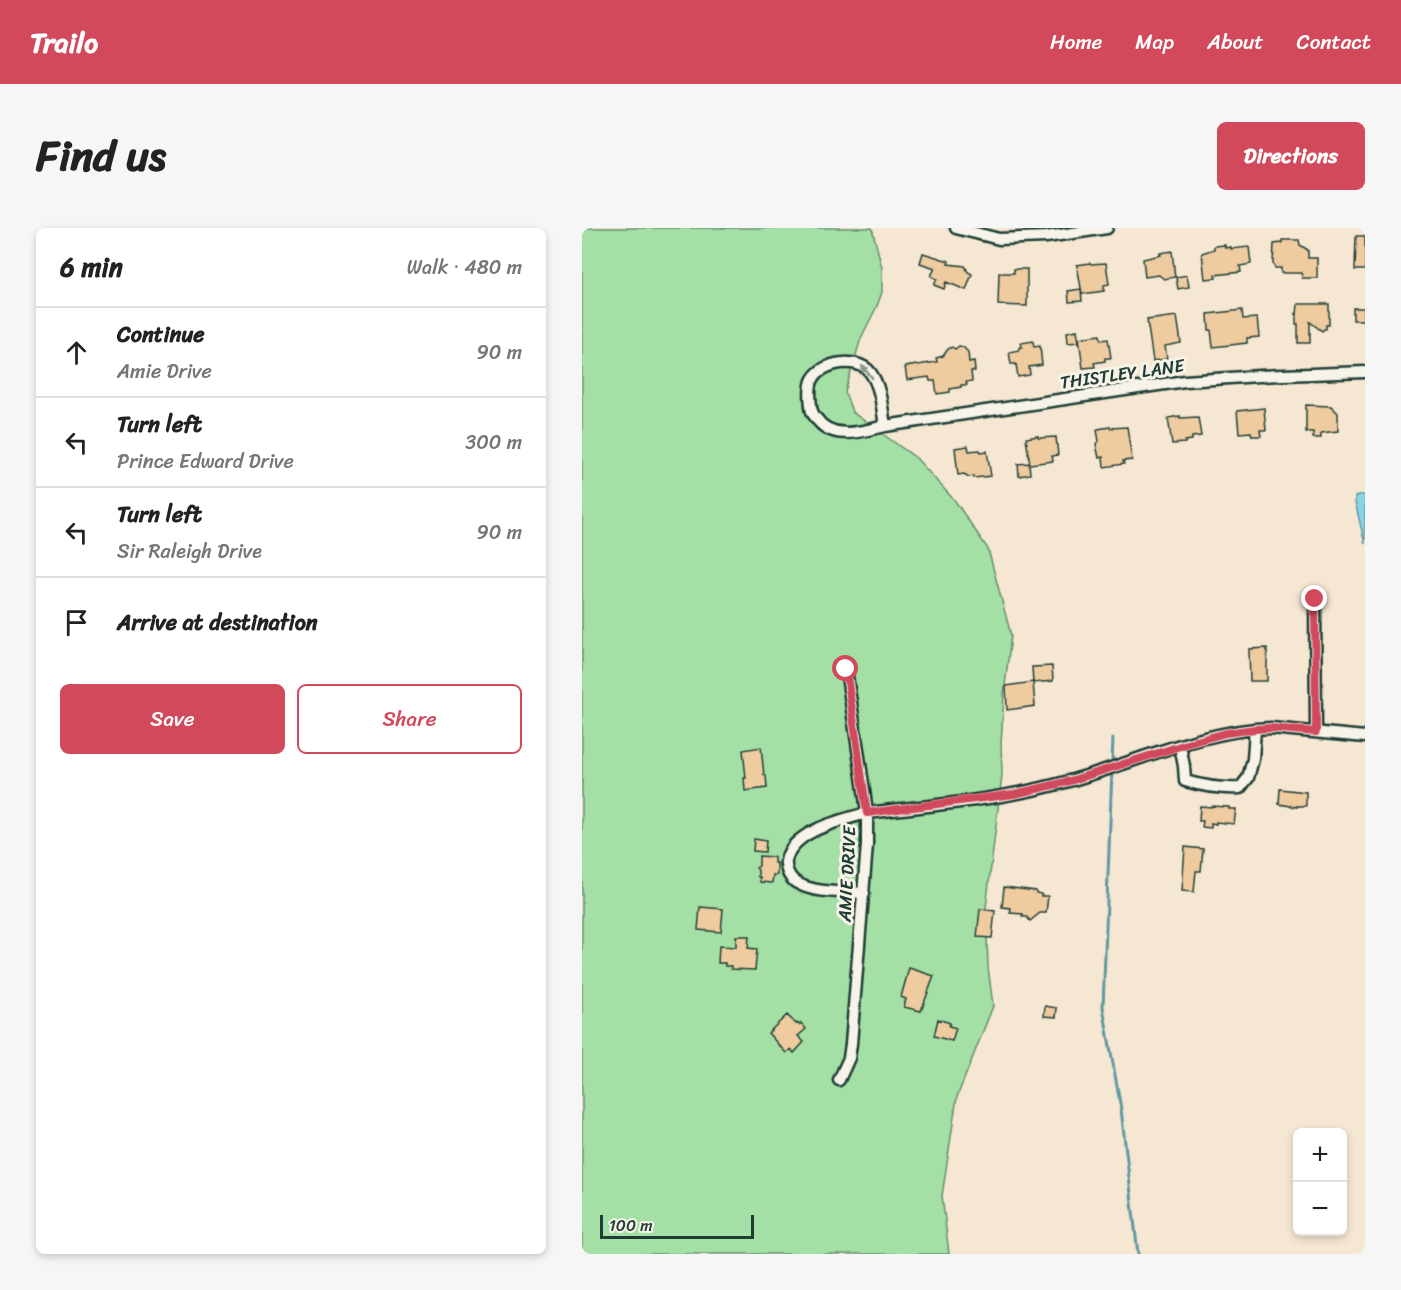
<!DOCTYPE html>
<html lang="en">
<head>
<meta charset="utf-8">
<style>
	body { margin:0; font-family:Sriracha,sans-serif; background:#f6f6f6; color:#222 }
	.controls { position:absolute; right:18px; bottom:18px; display:grid; overflow:hidden; border-radius:9px; box-shadow:0 3px 9px #0003 }
	.controls button { width:54px; height:54px; display:grid; place-items:center; padding:0; border:0; border-bottom:2px solid #e0e0e0; background:#fff; color:#222; font:30px sans-serif }
	.scale { position:absolute; left:18px; bottom:15px; width:154px; box-sizing:border-box; padding-left:6px; border:3px solid #1f3d34; border-top:0; font-size:16px; line-height:21px; white-space:nowrap; color:#1f3d34; -webkit-text-stroke:4px #f7f3e8; paint-order:stroke }
	.stop { position:absolute; width:18px; height:18px; margin:-14px; border:4px solid #d1495b; border-radius:50%; background:#fff }
	.stop.end { background:#d1495b; border-color:#fff; box-shadow:0 2px 6px #0008 }
	.list { margin:0; padding:0; list-style:none }
	h2 { display:flex; justify-content:space-between; align-items:center; height:78px; margin:0; padding:0 24px; font-size:26px }
	h2 small { font-size:20px; font-weight:400; color:#767676 }
	.list li { display:grid; grid-template-columns:39px 1fr auto; gap:18px; align-items:center; box-sizing:border-box; height:90px; padding:0 24px; border-top:2px solid #e0e0e0 }
	.list b { display:block; font-size:22px; white-space:nowrap }
	.list p { margin:0; font-size:20px; white-space:nowrap; color:#767676 }
	.list em { font-size:20px; font-style:normal; color:#767676 }
	.actions { display:flex; gap:12px; padding:18px 24px }
	.actions a { flex:1; padding:14px 0; border:2px solid #d1495b; border-radius:9px; text-align:center; font-size:21px; color:#d1495b }
	.actions .main { background:#d1495b; color:#fff }
	.icon { flex:none; width:33px; height:33px; fill:none; stroke:currentColor; stroke-width:2; stroke-linecap:round; stroke-linejoin:round }
	.map { position:relative; flex:none; width:783px; height:1026px; overflow:hidden; border-radius:9px }
	header { display:flex; align-items:center; gap:36px; box-sizing:border-box; height:84px; padding:0 30px; background:#d1495b; color:#fff }
	header strong { font-size:28px }
	nav { display:flex; gap:33px; margin-inline-start:auto; font-size:21px }
	.intro { display:flex; align-items:center; justify-content:space-between; box-sizing:border-box; height:144px; padding:0 36px }
	h1 { margin:0; font-size:42px }
	.button { padding:15px 27px; border-radius:9px; background:#d1495b; color:#fff; font-size:21px; font-weight:700 }
	main { display:flex; gap:36px; padding:0 36px }
	aside { flex:1; background:#fff; border-radius:9px; box-shadow:0 3px 9px #0003 }
	.map>svg:first-child { display:block }
	.green { fill:#a4e0a6; stroke:#628e6d; stroke-width:1.5 }
	.water { fill:#8ad4ea; stroke:#5f98a1; stroke-width:1.5 }
	.lines { fill:none; stroke-linecap:round; stroke-linejoin:round }
	.stream { stroke:#5f98a1; stroke-width:3 }
	.building { fill:#efcba0; stroke:#1f3d34; stroke-width:1.5 }
	.street-casing { stroke:#1f3d34; stroke-width:15 }
	.street { stroke:#f7f3e8; stroke-width:10 }
	.oneway { fill:#8b988e }
	.route { stroke:#d1495b; stroke-width:8 }
	.labels { text-anchor:middle; stroke-width:6; stroke-linejoin:round; paint-order:stroke }
	.street-label { font-size:18px; fill:#1f3d34; stroke:#f7f3e8 }
</style>
</head>
<body>
<header>
<strong>Trailo</strong>
<nav><a>Home</a><a>Map</a><a>About</a><a>Contact</a></nav>
</header>
<div class="intro"><h1>Find us</h1><a class="button">Directions</a></div>
<main>
<aside>
<h2>6 min<small>Walk · 480 m</small></h2>
<ul class="list">
<li><svg class="icon" aria-label="ahead" viewBox="0 0 24 24"><path d="M12 20V5M6 11l6-6 6 6"/></svg><div><b>Continue</b><p>Amie Drive</p></div><em>90 m</em></li>
<li><svg class="icon" aria-label="left" viewBox="0 0 24 24"><path d="M17 20v-9H6M10 6l-5 5 5 5"/></svg><div><b>Turn left</b><p>Prince Edward Drive</p></div><em>300 m</em></li>
<li><svg class="icon" aria-label="left" viewBox="0 0 24 24"><path d="M17 20v-9H6M10 6l-5 5 5 5"/></svg><div><b>Turn left</b><p>Sir Raleigh Drive</p></div><em>90 m</em></li>
<li><svg class="icon" aria-label="arrive" viewBox="0 0 24 24"><path d="M6 21V4h12l-3 4 3 4H6"/></svg><div><b>Arrive at destination</b></div></li>
</ul>
<div class="actions"><a class="main">Save</a><a>Share</a></div>
</aside>
<div class="map">
<svg width="783" height="1026" viewBox="0 0 783 1026">
	<rect width="100%" height="100%" fill="#f5e7d2"/>
	<filter id="ink" filterUnits="userSpaceOnUse"><feTurbulence type="fractalNoise" baseFrequency=".0167" numOctaves="2"/><feDisplacementMap in="SourceGraphic" scale="12" xChannelSelector="R" yChannelSelector="G"/><feConvolveMatrix kernelMatrix="1 2 1 2 8 2 1 2 1" color-interpolation-filters="sRGB"/></filter>
	<g filter="url(#ink)">
		<!-- green -->
		<path class="green" d="M0,0H290L300,40V64L295,78L279,110L263,164L270,184L334,230L373,273L406,321L429,407L422,466L419,516L420,547L404,680L406,739L411,778L375,869L360,968L367,1026H0Z"/>
		<!-- water -->
		<path class="water" d="M777,267H783V316L773,274V269Z"/>
		<g class="lines">
			<!-- stream -->
			<path class="stream" d="M530,536L531,510
				M530,542L521,779L539,881L556,1026"/>
		</g>
		<!-- building -->
		<path class="building" d="M774,8H783V42H773Z
			M700,12H717L718,17L726,22V30H735V50H720V45H699V40H693L691,36L692,16L700,15Z
			M643,17V20L649,19V21L667,19L669,36L658,38L659,44L633,47L634,50L623,51L620,25L632,21V18Z
			M590,23L593,49L582,51L577,47L563,49L561,31L579,27L578,25Z
			M341,25L367,33L366,36L383,38L386,44L390,46L384,62L364,54L362,61L352,57L355,51L349,48L353,40L338,35Z
			M508,35L509,36L524,35L527,56L522,57V63L500,66L495,37Z
			M432,41H445V78L416,77L417,45H432Z
			M605,47L607,59L596,61L594,49Z
			M499,61L500,73L487,74L486,63Z
			M716,76H747V97H744V101H742L740,103L728,94V115H716V96H714V86L715,87Z
			M771,80H782V92H771Z
			M660,82L661,91L675,90L677,109L665,110V115L631,119L629,102H627L626,86Z
			M595,88L599,115L583,118L585,131L571,133L565,92Z
			M495,102L497,114L486,115L485,104Z
			M518,107L519,112L526,111L529,130H523V133L512,135L513,139L501,140L497,110Z
			M451,113L452,119L458,118L460,137L447,139L448,147L436,149L434,136H429L427,124L437,122V120L440,119L439,115Z
			M377,118L381,119L386,124L387,134L392,133L393,143H389L390,153L384,154L385,157H379V159L368,161V164L355,166L353,153H348L347,149L325,152L323,139L355,134L354,130L361,128L366,121L370,119L373,121Z
			M724,177L749,178L756,185V203L739,205V210H731V204H724Z
			M682,180L684,202H678L679,208H670L669,204L657,205L655,183Z
			M598,188V190L616,189L619,208L610,209V212L603,213V215L590,216L586,190Z
			M528,199V200L545,199L550,232L541,233L542,236L522,239L521,229L517,230L514,216L517,213L515,202L516,201Z
			M456,208V210L474,209L476,227L470,228L471,233L448,236L444,210Z
			M386,218L387,223L398,222L399,224L405,223L409,248L392,250V248L387,249L382,246L376,247L373,220Z
			M447,235L448,246L437,248L436,236Z
			M685,420V453H668L667,421Z
			M470,438L471,453L451,455L450,439Z
			M451,454L453,478L425,482L424,458Z
			M179,519L182,547H184L185,560L163,563L162,550H164L161,522Z
			M698,561L724,564V578H715V579L697,576Z
			M618,578L629,579V578L647,579V581H654L652,596L634,594V596L629,595V600L620,599L621,593H617Z
			M172,611L184,613L183,624L171,623Z
			M603,619L621,621L619,643H614L612,664L600,663Z
			M177,628L192,629V635H195V647H191L190,655L178,654V649H176V642L174,640L177,638Z
			M422,659L454,663V665L459,666V668H466L464,685H458L448,693L445,689H440L441,686L428,685L429,680L420,679Z
			M118,679L141,681L139,704L116,702Z
			M398,681L413,683L410,710L395,709Z
			M154,708H167L166,720L175,721L173,742L149,741V738H143V735H136L137,718L154,719Z
			M327,740L352,748L339,783L322,779L324,771L319,769Z
			M463,778L475,780L474,789L462,788Z
			M205,787L214,796L215,795L217,797L219,795L224,801L216,808L222,814L212,825L209,821L204,825L186,805Z
			M356,791L368,795L367,798L374,800L370,813L352,808Z"/>
		<g class="lines">
			<defs>
				<path id="street" d="M374,0L417,11L464,9L525,0
					M303,198C300,180 299,159 288,144C276,129 241,133 231,151C227,158 228,170 229,178C229,184 231,186 234,190C250,214 281,203 303,198L603,153L677,148L783,144
					M733,371L734,503
					M598,518L602,538L603,553C621,558 639,561 658,560L666,550L671,531L673,501
					M282,665C263,664 233,665 217,656C208,652 203,642 204,633C209,603 260,592 285,585C352,577 421,572 487,553C553,535 620,502 689,500L783,509
					M257,852L267,830L269,816L285,617V585L283,569L264,441"/>
			</defs>
			<!-- street casing -->
			<use href="#street" class="street-casing"/>
			<!-- street -->
			<use href="#street" class="street"/>
		</g>
		<!-- one-way arrows -->
		<defs><path id="oneway-solid" d="M-6-.8H1V-3.2L6.5 0L1 3.2V.8H-6Z" transform="scale(1.5)"/></defs>
		<use class="oneway" href="#oneway-solid" transform="translate(285 144) rotate(-131)"/>
	</g>
	<g class="lines" filter="url(#ink)">
		<!-- route -->
		<path class="route" d="M264,441L285,585L432,566L459,560L488,553L614,513L644,505L673,501L688,500L734,504L733,371"/>
	</g>
	<g class="labels">
		<!-- street labels -->
		<g class="street-label">
			<text transform="translate(540 146) rotate(-8)" y="6">THISTLEY LANE</text>
			<text transform="translate(265 646) rotate(-87)" y="6">AMIE DRIVE</text>
		</g>
	</g>
</svg>
<div class="controls">
<button>+</button>
<button>−</button>
</div>
<div class="scale">100 m</div>
<div class="stop" style="left:264px;top:441px"></div>
<div class="stop end" style="left:733px;top:371px"></div>
</div>
</main>
</body>
</html>
